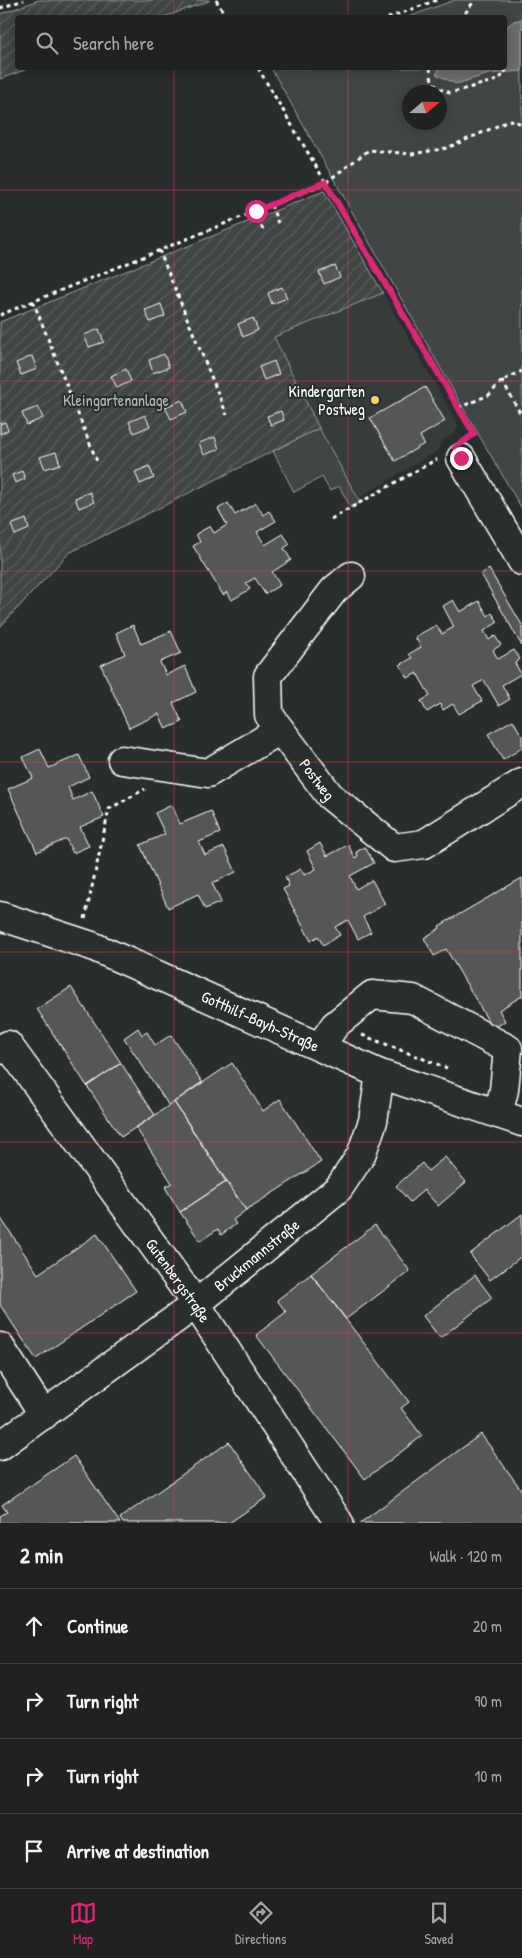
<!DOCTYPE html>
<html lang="en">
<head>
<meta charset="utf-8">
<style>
	body { margin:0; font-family:"Patrick Hand",sans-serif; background:#2d2f2f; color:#f1f3f6 }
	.compass { position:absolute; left:402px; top:85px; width:45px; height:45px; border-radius:50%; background:#202222; box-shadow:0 2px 12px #0003; rotate:70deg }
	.stop { position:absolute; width:15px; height:15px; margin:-11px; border:4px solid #db2777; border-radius:50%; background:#fff }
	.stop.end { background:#db2777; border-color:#fff; box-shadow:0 1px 5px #0008 }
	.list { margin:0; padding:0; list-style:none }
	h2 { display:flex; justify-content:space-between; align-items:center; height:65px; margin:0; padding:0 20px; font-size:21px }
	h2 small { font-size:16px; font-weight:400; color:#a2a4a5 }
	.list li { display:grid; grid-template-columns:32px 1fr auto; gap:15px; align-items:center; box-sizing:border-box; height:75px; padding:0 20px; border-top:1px solid #3d3f40 }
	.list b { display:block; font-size:19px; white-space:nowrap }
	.list em { font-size:16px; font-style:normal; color:#a2a4a5 }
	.icon { flex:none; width:28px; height:28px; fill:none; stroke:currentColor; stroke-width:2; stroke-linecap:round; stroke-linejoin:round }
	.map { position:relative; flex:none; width:522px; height:1523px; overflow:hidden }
	.search { position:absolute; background:#202222; box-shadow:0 2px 12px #0003; left:15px; right:15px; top:15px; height:55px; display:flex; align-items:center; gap:12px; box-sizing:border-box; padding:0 18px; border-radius:5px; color:#a2a4a5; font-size:19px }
	.sheet { height:365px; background:#202222 }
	nav { display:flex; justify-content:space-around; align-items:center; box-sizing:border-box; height:70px; border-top:1px solid #3d3f40; background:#202222; font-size:14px; color:#a2a4a5 }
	nav a { display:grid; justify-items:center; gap:2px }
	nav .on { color:#db2777 }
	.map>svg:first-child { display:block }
	.built { fill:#373a3b }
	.green { fill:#414445; stroke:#a0a2a2; fill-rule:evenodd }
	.garden { fill:url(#garden-furrows); stroke:#a0a2a2 }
	.water { fill:#6a6c6d; stroke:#a6a7a7 }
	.building { fill:#555758; stroke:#fff }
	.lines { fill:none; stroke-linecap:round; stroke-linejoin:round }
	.minor-casing { stroke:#fff; stroke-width:31 }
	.path { stroke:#fff; stroke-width:3; stroke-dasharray:4 4; stroke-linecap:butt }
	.minor { stroke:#2a2d2e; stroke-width:28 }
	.route { stroke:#db2777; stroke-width:6 }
	.grid { fill:none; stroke:#da3e3e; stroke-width:1; stroke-opacity:0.55 }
	.poi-dot { fill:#ffd166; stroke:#2a2d2e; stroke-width:2 }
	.labels { text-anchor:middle; stroke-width:4; stroke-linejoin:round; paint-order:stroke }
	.poi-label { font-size:16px; fill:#fff; stroke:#2a2d2e; text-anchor:end }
	.park-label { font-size:16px; fill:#b3b4b5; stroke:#2a2d2e }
	.street-label { font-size:16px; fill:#fff; stroke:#2a2d2e }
</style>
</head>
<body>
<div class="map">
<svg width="522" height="1523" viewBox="0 0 522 1523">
	<defs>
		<pattern id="garden-furrows" width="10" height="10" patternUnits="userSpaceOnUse" patternTransform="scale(1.25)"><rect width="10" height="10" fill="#414445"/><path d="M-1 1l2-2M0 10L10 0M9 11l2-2" fill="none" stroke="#5e6061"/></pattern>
	</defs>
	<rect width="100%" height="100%" fill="#2a2d2e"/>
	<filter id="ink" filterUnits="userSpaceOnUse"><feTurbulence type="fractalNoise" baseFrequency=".02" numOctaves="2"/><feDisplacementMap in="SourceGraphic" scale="10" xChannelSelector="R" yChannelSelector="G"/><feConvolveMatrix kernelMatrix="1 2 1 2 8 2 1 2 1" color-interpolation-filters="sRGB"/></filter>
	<g filter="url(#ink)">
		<!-- built -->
		<path class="built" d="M383,293L459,426L455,433L443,440L437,451L359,498L360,502L319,428L274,337Z"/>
		<!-- green -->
		<path class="green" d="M455,0H522V509L459,401L271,68H504V18L408,17ZM410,92H440V122H410Z
			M319,428L360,502L351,508L339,486L330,491L322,477L294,492L273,451Z"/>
		<!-- garden -->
		<path class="garden" d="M39,0H209V1L164,17L18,18V68H30L0,79V14Z
			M324,191L383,293L274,337L319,428L69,553L0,627V322Z"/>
		<!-- water -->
		<path class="water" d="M522,19V71L489,74L456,84L436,74L440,68H504L505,28L514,21Z"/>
		<!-- building -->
		<path class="building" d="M335,266L340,277L324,284L319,272Z
			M282,287L287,298L272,304L268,293Z
			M161,304L165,316L150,322L145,310Z
			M253,318L258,330L243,337L238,324Z
			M99,329L104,342L89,347L84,335Z
			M164,354L169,367L153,373L149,360Z
			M32,356L37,369L21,375L16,363Z
			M274,361L279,374L264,380L259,367Z
			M126,369L131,381L117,388L111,376Z
			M425,387L445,421L420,436L424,444L395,461L370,418Z
			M182,400L187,412L171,419L165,407Z
			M38,407L43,418L27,425L22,413Z
			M281,411L284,420L271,425L267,416Z
			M145,415L150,426L134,433L129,422Z
			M5,422L8,430L0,434V424Z
			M215,437L219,449L204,455L199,443Z
			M56,452L60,464L45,469L40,457Z
			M149,466L154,478L140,484L135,472Z
			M22,471L25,479L15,483L12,475Z
			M90,492L94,502L79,508L75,498Z
			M228,503L235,515L256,503L263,515L269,511L276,521L257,532L265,545L283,534L290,544L284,548L291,560L272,572L280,585L265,594L255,578L246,583L250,589L232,600L227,592L223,595L193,546L200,542L196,534L210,526L214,533L227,525L218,509Z
			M26,519L29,529L15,535L11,525Z
			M489,569L522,625V646L481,574Z
			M453,600L460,612L479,601L488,616L492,613L498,622L484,631L489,640L495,636L501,645L493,650L494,652L498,659L514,650L520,659L515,663L521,674L502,685L510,699L499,706L484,680L473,686L482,701L459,714L453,704L443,710L440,704L427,712L421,701L430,696L417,673L408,678L400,665L412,658L409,654L421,647L415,637L436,625L442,634L454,627L443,606Z
			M133,625L141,644L171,631L181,653L160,662L166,675L185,666L196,692L173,703L182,722L166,729L159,714L129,728L101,665L125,654L116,633Z
			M513,720L522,736V748L503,760L488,734Z
			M40,749L49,768L79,755L89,777L68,787L73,800L92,791L104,817L80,827L89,846L73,853L66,839L37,852L8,789L33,778L23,757Z
			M172,805L180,824L211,811L220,833L199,842L205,855L224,847L236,872L212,883L221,902L205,909L198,894L168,908L140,845L165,834L155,813Z
			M320,843L327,856L348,845L355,858L358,856L356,852L365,847L374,863L350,876L356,889L372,880L385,904L363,917L371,932L358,939L348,920L335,927L340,935L323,945L318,936L311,941L283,889L289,886L285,877L301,869L304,875L316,869L307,851Z
			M522,878V996L499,1010L505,1021L493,1029L446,949L434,956L424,938L440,928L439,926Z
			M71,987L121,1063L87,1086L37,1009Z
			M138,1028L142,1035L147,1032L155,1045L171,1035L202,1082L169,1106L124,1038Z
			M121,1063L155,1115L121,1137L87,1086Z
			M232,1063L263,1111L280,1099L321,1162L246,1210L174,1102Z
			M174,1102L226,1182L180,1212L165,1187L172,1183L136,1128Z
			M445,1157L466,1182L438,1206L424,1190L410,1202L396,1186L422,1163L428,1171Z
			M226,1182L246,1210L233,1220L236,1224L221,1235L218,1229L200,1241L180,1212Z
			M522,1214V1256L490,1280L470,1254Z
			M0,1217L38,1274L97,1234L136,1291L36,1359L0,1305Z
			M375,1225L410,1271L346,1319L311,1274Z
			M311,1274L409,1402L401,1408L422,1436L365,1479L256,1335L286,1312L277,1300Z
			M475,1275L492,1298L440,1338L423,1316Z
			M481,1434L522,1491V1523H360Z
			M229,1442L267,1497L229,1523H123L120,1518Z
			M74,1456L120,1523H0V1516L7,1512L2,1505Z"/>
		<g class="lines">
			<defs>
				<g id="minor">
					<path d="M461,458L522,561"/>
					<path id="s1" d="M351,576L334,590L268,676L269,715L330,796L394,848L424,844L522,783"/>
					<path d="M122,760L208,773L280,730"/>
					<path id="s2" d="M0,916L92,946L380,1074L522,1122"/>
					<path d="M320,1047L335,1025L372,995L413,999L508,1049L504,1090L498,1114"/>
					<path id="s3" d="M0,1050L8,1045L196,1304L339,1523"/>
					<path d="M0,1347L44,1415"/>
					<path id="s4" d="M0,1446L196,1304L339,1188L361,1155L373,1121L380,1074"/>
				</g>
			</defs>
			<!-- minor casing -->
			<use href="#minor" class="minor-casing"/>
			<!-- path -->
			<path class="path" d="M216,0L227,18
				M0,8L24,0
				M388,18L437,0
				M473,18L466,12L475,0
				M258,68L474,434L471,437
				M430,68L432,82L440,89L450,93L497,80L506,73L504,68
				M271,205L278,223
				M256,211L263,230
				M159,250L227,415
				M33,301L98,464
				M0,315L325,183L369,150L412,154L447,148L511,120L522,124
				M502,381L522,416
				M458,408L489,395L502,381L522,371
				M331,519L437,459
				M85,919L109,809L145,789
				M362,1035L447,1068"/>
			<!-- minor -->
			<use href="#minor" class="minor"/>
		</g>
	</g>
	<g class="lines" filter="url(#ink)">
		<!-- route -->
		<path class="route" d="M256,211L325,182L474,434L455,448L461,458"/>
	</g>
	<!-- grid -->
	<path class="grid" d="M174,0V18M348,0V18M174,68V1523M348,68V1523M0,190H522M0,381H522M0,571H522M0,762H522M0,952H522M0,1142H522M0,1333H522"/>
	<!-- markers -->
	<circle class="poi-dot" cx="375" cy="400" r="5"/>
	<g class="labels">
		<!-- poi labels -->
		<g class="poi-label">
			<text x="365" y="397">Kindergarten<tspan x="365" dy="18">Postweg</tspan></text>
		</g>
		<!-- park labels -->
		<g class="park-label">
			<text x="116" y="406">Kleingartenanlage</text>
		</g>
		<!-- street labels -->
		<g class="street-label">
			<text dy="6" stroke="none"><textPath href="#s1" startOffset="250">Postweg</textPath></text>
			<text dy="6" stroke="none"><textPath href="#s2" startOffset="281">Gotthilf-Bayh-Straße</textPath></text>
			<text dy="6" stroke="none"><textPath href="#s4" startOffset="320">Bruckmannstraße</textPath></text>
			<text dy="6" stroke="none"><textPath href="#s3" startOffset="300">Gutenbergstraße</textPath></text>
		</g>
	</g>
</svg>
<svg class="compass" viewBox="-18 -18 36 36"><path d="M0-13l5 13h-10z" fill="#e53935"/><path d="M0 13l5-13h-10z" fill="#a2a4a5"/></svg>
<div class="stop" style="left:256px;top:211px"></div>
<div class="stop end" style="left:461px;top:458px"></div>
<div class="search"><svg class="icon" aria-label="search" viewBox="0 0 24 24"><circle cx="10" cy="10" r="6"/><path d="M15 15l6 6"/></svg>Search here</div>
</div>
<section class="sheet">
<h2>2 min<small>Walk · 120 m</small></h2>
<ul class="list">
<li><svg class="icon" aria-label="ahead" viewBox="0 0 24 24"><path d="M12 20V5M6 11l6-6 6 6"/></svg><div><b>Continue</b></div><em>20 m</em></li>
<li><svg class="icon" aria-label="right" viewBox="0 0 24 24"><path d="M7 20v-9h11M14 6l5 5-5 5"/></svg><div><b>Turn right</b></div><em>90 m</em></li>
<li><svg class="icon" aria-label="right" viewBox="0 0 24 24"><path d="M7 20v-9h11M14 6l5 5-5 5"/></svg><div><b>Turn right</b></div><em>10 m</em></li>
<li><svg class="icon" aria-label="arrive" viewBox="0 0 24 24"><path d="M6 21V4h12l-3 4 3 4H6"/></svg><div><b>Arrive at destination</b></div></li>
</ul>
</section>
<nav>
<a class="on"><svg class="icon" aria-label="map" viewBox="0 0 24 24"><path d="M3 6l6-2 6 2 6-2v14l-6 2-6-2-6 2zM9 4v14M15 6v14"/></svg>Map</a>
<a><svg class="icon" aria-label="directions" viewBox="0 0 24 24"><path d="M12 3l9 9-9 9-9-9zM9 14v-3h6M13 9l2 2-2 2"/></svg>Directions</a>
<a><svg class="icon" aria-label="saved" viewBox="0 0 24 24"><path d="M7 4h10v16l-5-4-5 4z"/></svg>Saved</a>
</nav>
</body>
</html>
